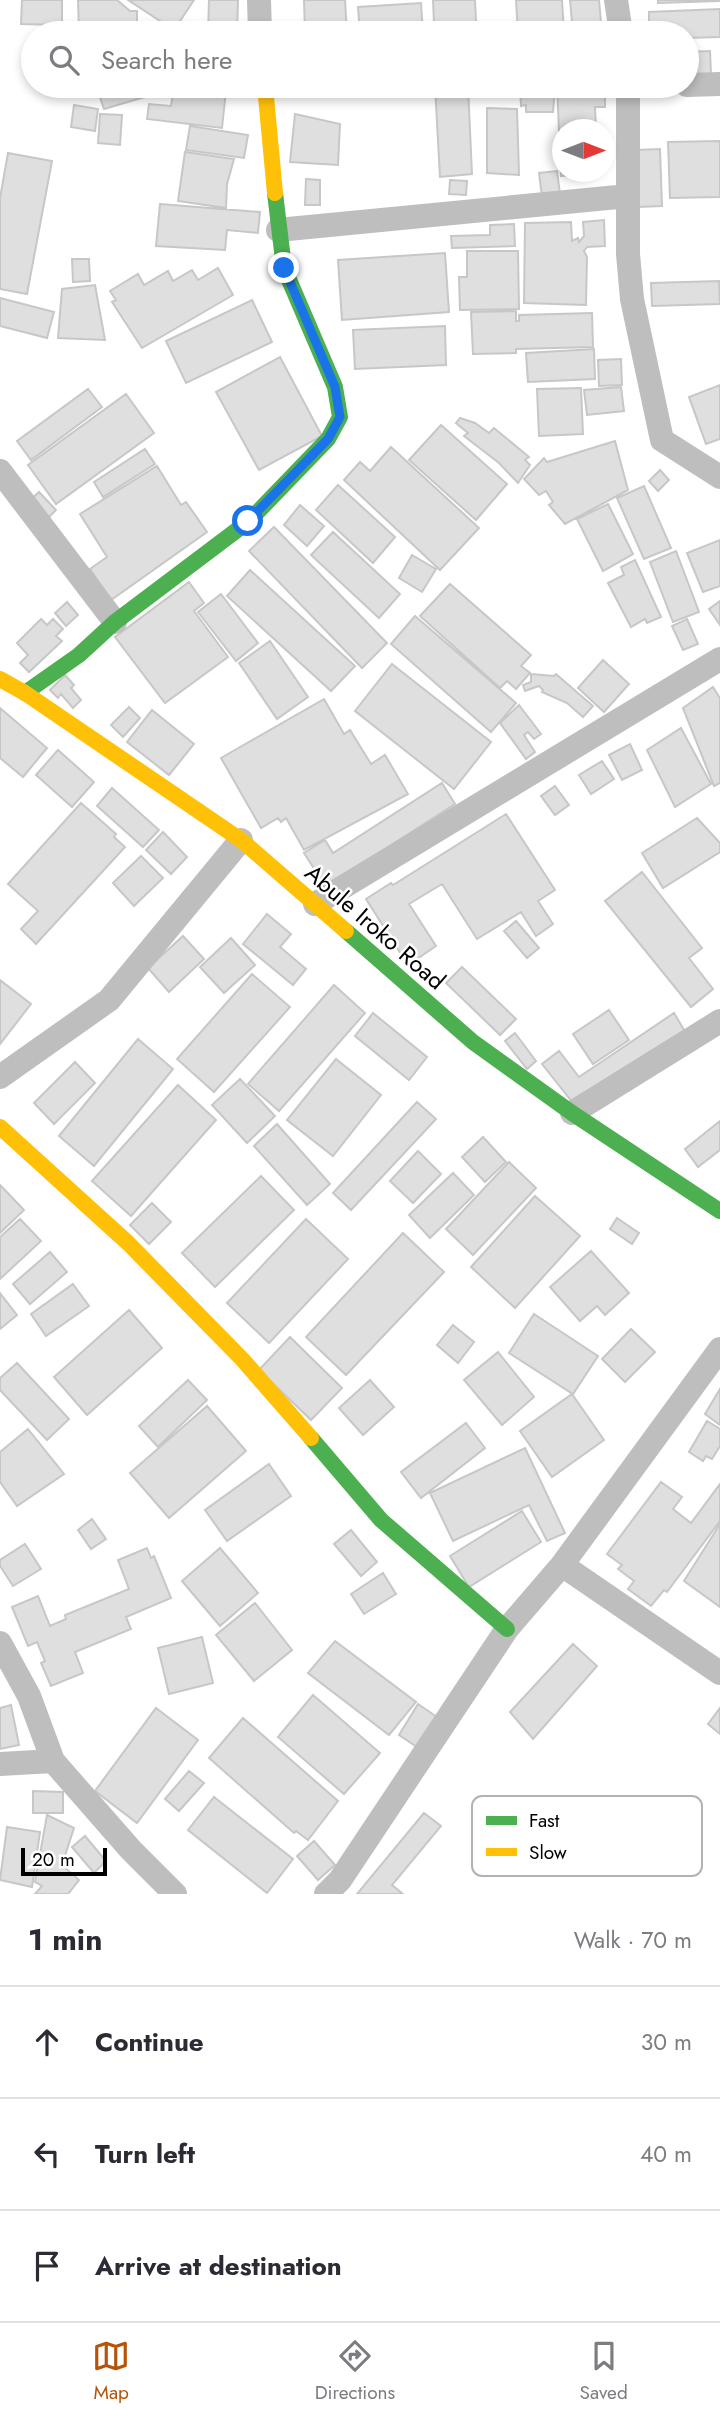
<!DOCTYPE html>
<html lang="en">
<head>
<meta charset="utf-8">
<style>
	body { margin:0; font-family:Jost,sans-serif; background:#f2f2f3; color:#2b2b33 }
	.compass { position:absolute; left:552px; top:119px; width:63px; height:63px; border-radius:50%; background:#fff; box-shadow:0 4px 10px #0003; rotate:90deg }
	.scale { position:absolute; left:21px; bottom:18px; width:86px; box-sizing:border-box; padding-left:7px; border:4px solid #000; border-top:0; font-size:19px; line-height:24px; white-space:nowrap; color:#000; -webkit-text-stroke:5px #fff; paint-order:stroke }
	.stop { position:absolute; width:21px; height:21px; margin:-16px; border:5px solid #1a73e8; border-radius:50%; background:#fff }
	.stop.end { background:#1a73e8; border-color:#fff; box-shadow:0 2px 7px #0008 }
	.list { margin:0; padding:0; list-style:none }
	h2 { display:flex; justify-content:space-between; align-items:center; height:91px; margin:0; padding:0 28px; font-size:30px }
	h2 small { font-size:23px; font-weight:400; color:#7c7c81 }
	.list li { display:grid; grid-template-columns:46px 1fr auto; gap:21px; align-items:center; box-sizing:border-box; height:112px; padding:0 28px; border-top:2px solid #e1e1e2 }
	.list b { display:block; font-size:26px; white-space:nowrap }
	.list em { font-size:23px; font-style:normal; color:#7c7c81 }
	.icon { flex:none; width:38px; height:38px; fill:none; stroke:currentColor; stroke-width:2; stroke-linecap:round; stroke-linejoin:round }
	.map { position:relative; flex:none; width:720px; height:1894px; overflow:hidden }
	.search { position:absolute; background:#fff; box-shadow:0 4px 10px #0003; left:21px; right:21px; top:21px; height:77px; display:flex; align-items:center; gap:18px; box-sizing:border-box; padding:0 24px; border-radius:38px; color:#7c7c81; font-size:26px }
	.sheet { height:427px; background:#fff }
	nav { display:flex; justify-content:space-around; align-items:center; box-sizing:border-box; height:98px; border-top:2px solid #e1e1e2; background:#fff; font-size:19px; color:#7c7c81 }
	nav a { display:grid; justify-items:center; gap:4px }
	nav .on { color:#b45309 }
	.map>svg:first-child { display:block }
	.building { fill:#dfdfdf; stroke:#c7c7c7; stroke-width:2 }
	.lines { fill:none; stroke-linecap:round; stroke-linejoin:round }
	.street { stroke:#bebebe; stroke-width:24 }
	.fast { stroke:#4caf50; stroke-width:16 }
	.slow { stroke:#ffc107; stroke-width:16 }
	.route { stroke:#1a73e8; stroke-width:9 }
	.labels { text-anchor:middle; stroke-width:5; stroke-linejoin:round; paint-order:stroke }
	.street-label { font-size:24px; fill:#000; stroke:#fff }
	.key { fill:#fff; stroke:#b2b2b2; stroke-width:2 }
	.key-label { font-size:19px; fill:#000 }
</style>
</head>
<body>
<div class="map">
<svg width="720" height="1894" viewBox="0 0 720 1894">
	<rect width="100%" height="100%" fill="#fff"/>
	<!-- building -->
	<path class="building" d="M22,0H62V23H58L57,25L21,24Z
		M78,0H117L130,11H137V33H79Z
		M128,0H194L174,30Z
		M209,0H238L237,33H208Z
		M304,0H345L347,33H305Z
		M433,0H475L476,22L434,23Z
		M516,0H562L564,32L518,33Z
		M570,0H599L602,33H573Z
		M658,0H720V1L658,3Z
		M421,3L423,33H360L358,7Z
		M720,9V37L687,38V33H649V12Z
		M710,51L711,74L687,75V52Z
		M96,86H145L148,96L104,109Z
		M174,86L226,91L222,128L147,119L149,104L171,106Z
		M360,86H425L361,91Z
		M435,86H468L472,174L440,177Z
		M520,86H555L553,112H526V105L521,106Z
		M557,86H605V107H595L596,130H562V172H598V174L561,176Z
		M74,105L98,109L95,131L71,127Z
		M487,108L517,109L519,175L487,173Z
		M100,114L122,115L120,145L98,143Z
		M295,114L340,124L338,165L290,162Z
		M190,126L248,135L244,158L186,150Z
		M720,141V197L670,198L668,142Z
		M660,149L662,206L638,207L636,150Z
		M185,152L234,159L227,184L226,208L178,201Z
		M8,153L52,161L27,294L0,289V198Z
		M557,171L560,194L542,197L539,173Z
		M306,179L320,180V205H305Z
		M450,180L467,181L466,195L449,194Z
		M160,204L260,212L258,233L227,230L225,250L156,246Z
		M604,220L605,246L587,247L584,251L587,257L586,305L524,303L525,223L571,222L572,241L578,238L579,242L584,236L583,222Z
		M514,224L515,246L452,248L451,236L490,235V225Z
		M467,251H518L519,309L460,310L459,277H467Z
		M445,253L449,312L342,320L338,260Z
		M72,259H89L90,281L73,282Z
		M218,268L233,295L142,348L112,302L116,300L110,291L138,274L144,285L168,271L173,281L192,270L198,280Z
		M719,281L720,304L652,306L651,283Z
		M95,285L105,340L58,338L62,289Z
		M0,298L54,312L47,338L0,326Z
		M252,300L272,342L186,383L166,341Z
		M516,311V321H519V315L592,313L593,347L516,349V353L473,354L471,312Z
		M445,326L446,365L355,369L353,330Z
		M594,349L595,379L528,382L526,353Z
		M280,357L322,436L259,470L216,392Z
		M621,359L622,385L599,386L598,360Z
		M720,385V439L706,444L689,397Z
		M621,387L624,411L587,415L584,390Z
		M581,388L583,434L539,436L537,389Z
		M88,389L102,407L31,460L17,441Z
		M126,394L154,433L56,504L28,465Z
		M460,418L475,423L489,433L494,428L529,457L525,460L530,465L518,483L499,463L464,436L468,433L456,423Z
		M441,425L507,484L476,520L409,460Z
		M615,441L628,490L565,524L549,505L553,502L546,491L539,495L524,479L544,458L547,462Z
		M391,447L479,528L440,570L344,480L360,462L370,471Z
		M145,449L155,464L103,497L94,482Z
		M157,466L181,505L186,502L207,532L111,600L90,569L107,557L80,514Z
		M660,470L669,480L658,491L649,481Z
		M338,485L395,537L373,563L316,510Z
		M644,486L671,548L644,559L617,498Z
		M39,492L56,510L44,522L26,504Z
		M608,504L633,554L603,571L577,519Z
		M300,505L324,526L307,546L284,525Z
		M274,527L387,643L362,668L249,551Z
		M333,532L400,594L379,618L311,555Z
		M720,540V586L703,592L687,553Z
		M676,551L699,612L673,622L650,562Z
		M412,555L436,569L422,592L399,578Z
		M635,560L661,617L647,623L645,619L631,627L608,583L624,575L621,567Z
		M250,570L355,666L331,691L227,596Z
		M189,582L204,603L194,611L228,657L165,703L115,637Z
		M450,584L531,655L521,666L530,673L516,689L507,681L500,688L420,616Z
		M221,594L258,643L236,661L198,612Z
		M720,601V625L709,609Z
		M67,602L78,615L66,626L55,613Z
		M415,616L516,703L491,732L391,644Z
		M41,619L47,625L53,619L63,629L56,636L62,641L29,672L20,663L28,655L17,643Z
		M687,619L698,644L683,650L672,626Z
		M270,641L308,697L277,719L239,663Z
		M603,660L629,684L604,712L578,688Z
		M392,664L491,742L454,789L355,711Z
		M531,674L554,676L556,674L593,706L583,717L567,703L542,692L543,690L539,686L525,691L523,685L531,682Z
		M65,675L74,685L71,688L81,700L73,708L61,694L58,698L50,690Z
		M713,687L720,698V783L714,786L683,708Z
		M324,699L344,734L350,730L371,764L385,755L408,794L304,850L286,818L281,822L278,818L261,828L221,758Z
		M519,705L541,734L534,739L528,732L524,735L535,752L526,759L500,723Z
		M129,707L140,718L123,737L111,725Z
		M0,708L47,748L23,777L0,758Z
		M152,710L194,744L169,775L127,742Z
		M681,728L711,784L675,807L647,750Z
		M630,744L642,770L622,780L609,755Z
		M58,750L94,782L72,807L36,775Z
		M602,761L614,779L591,794L579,775Z
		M442,783L455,804L326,887L304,853L325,840L333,853Z
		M555,786L569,805L555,815L541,796Z
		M112,788L159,830L143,847L97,806Z
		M81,803L116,834L114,837L125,847L36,944L21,929L38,911L8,884Z
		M506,814L555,890L538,901L553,924L536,936L521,912L477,939L442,884L409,904L436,946L408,965L366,899L391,883L393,885Z
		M697,818L720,843V852L663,888L642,853Z
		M163,832L187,857L171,874L146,850Z
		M141,856L163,878L134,906L113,883Z
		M642,872L702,948L689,958L713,989L691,1007L605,901Z
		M267,914L291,934L280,947L306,969L293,985L243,944Z
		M516,921L539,948L527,958L504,931Z
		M183,936L204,959L169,992L148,968Z
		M231,938L255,965L224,993L200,967Z
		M462,967L516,1019L500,1035L446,983Z
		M252,974L290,1007L214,1092L177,1059Z
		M0,980L31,1004L0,1044Z
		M334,985L365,1013L279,1111L248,1084Z
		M609,1010L629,1040L593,1064L573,1034Z
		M373,1013L427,1057L409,1080L355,1036Z
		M674,1013L687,1035L573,1103L542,1064L559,1051L579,1077Z
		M515,1033L536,1061L527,1069L505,1041Z
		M138,1039L173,1069L94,1166L59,1136Z
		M336,1059L381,1095L333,1156L287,1120Z
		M75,1062L95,1083L54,1124L34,1103Z
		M240,1079L275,1116L247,1143L212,1105Z
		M178,1085L216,1120L131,1216L92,1181Z
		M417,1102L436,1119L351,1210L333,1193Z
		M720,1121V1150L698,1167L685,1149Z
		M277,1124L330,1184L307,1205L254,1146Z
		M483,1137L506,1162L485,1182L462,1157Z
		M418,1151L441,1174L413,1203L390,1181Z
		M509,1162L536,1188L473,1255L446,1229Z
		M453,1173L474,1195L430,1238L409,1215Z
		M261,1176L294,1210L215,1287L182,1253Z
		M0,1185L24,1210L0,1233Z
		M535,1196L580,1236L515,1308L471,1267Z
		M152,1203L171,1222L149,1244L130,1225Z
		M617,1218L639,1233L632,1244L610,1229Z
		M20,1219L41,1241L0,1279V1237Z
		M306,1219L348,1259L269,1343L227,1303Z
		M403,1233L444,1272L346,1375L306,1337Z
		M591,1251L629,1293L605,1315L597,1306L580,1321L550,1287Z
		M50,1252L67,1272L30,1304L13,1284Z
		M73,1284L89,1306L46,1336L31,1314Z
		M0,1293L17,1315L0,1329Z
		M129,1310L162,1348L87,1415L54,1377Z
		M534,1314L598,1356L573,1394L509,1353Z
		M453,1325L474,1342L458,1363L437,1345Z
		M631,1329L655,1352L625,1382L602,1359Z
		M290,1337L342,1388L311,1420L259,1370Z
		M498,1352L534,1397L502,1425L464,1380Z
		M17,1363L69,1419L47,1440L0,1390V1378Z
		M188,1380L207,1400L158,1447L139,1426Z
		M370,1380L394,1407L363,1435L339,1408Z
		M720,1389V1425L705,1414Z
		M572,1394L604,1440L552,1477L520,1431Z
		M207,1406L246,1451L169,1518L130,1473Z
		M707,1421L720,1429V1446L712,1459L706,1456L703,1461L689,1452Z
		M466,1423L485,1448L421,1498L401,1472Z
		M28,1429L64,1474L17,1506L0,1482V1452Z
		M525,1448L565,1533L547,1541L529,1505L453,1541L430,1493Z
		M269,1464L291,1496L227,1541L205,1510Z
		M661,1482L682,1497L673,1509L691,1523L720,1484V1521L667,1592L664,1590L651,1606L628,1589L634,1581L618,1569L622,1565L607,1554Z
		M522,1511L541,1542L469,1587L450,1556Z
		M92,1519L106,1539L91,1549L78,1530Z
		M720,1524V1607L684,1581Z
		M351,1530L377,1562L361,1576L334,1544Z
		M25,1544L41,1569L13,1586L0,1566V1560Z
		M147,1548L151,1558L154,1556L171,1598L126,1617L131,1629L75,1652L83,1673L51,1686L41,1663L45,1661L37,1642L28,1646L12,1607L38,1596L50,1626L66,1619L65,1615L129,1589L118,1560Z
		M220,1548L258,1593L220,1626L182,1581Z
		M383,1573L396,1594L364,1614L351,1594Z
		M255,1603L292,1650L254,1681L216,1635Z
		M202,1637L213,1683L169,1694L158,1648Z
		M335,1641L416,1702L389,1735L308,1673Z
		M573,1644L597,1666L533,1739L510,1712Z
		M313,1695L380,1753L344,1794L278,1737Z
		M418,1704L437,1717L417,1747L399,1735Z
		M11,1705L19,1745L0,1749V1708Z
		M156,1708L198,1740L137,1823L95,1791Z
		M720,1708V1734L708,1724Z
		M243,1718L338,1801L308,1840L296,1831L294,1833L209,1758Z
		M189,1771L204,1783L179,1811L165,1799Z
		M33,1791L63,1792V1813H33Z
		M214,1797L293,1859L267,1893L188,1830Z
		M424,1813L441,1826L392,1885L403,1894H357Z
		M47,1815L74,1828L62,1865L79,1880L68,1894H35L42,1886L35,1882Z
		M7,1827L40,1832L32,1887L0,1880Z
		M85,1836L106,1861L94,1873L72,1847Z
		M314,1841L335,1865L318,1880L297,1856Z"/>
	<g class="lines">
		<!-- street -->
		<path class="street" d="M259,0L260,33
			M616,0L621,33
			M687,85L720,84
			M628,86V254L632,299L662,440L720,477
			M278,230L628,196
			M0,471L115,622
			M315,904L720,659
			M0,1077L109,1000L241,840
			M572,1113L720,1021
			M562,1565L720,1673
			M0,1643L29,1696L53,1761L131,1850L175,1894
			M0,1764L53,1761
			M326,1894L340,1880L507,1629L562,1565L720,1349"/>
		<!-- fast -->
		<path class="fast" d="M25,693L79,655L115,622L249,521L328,439L340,417L335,387L284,268L275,193
			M346,931L473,1042L572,1113L720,1211
			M311,1438L381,1520L507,1629"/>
		<!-- slow -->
		<path class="slow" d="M265,86L275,193
			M0,679L25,693L241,840L346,931
			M0,1127L128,1243L242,1359L311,1438"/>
	</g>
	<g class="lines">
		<!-- route -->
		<path class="route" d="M248,521L328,439L340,417L335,387L284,268"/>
	</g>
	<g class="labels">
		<!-- street labels -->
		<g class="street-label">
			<text transform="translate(375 927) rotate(41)" y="8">Abule Iroko Road</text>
		</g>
	</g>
	<!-- legend -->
	<rect x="472" y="1796" width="230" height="80" rx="10" class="key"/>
	<rect x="486" y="1816" width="31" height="9" fill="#4caf50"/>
	<rect x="486" y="1848" width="31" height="8" fill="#ffc107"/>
	<g class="key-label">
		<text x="529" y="1827">Fast</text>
		<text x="529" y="1859">Slow</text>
	</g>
</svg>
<svg class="compass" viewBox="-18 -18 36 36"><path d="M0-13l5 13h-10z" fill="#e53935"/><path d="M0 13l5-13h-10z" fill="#7c7c81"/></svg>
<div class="scale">20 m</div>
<div class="stop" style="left:248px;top:521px"></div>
<div class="stop end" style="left:284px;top:268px"></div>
<div class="search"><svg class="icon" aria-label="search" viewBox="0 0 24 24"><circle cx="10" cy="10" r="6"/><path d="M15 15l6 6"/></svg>Search here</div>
</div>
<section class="sheet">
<h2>1 min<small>Walk · 70 m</small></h2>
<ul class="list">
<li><svg class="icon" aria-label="ahead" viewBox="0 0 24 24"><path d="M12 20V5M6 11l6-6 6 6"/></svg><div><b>Continue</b></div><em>30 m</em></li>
<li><svg class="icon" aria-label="left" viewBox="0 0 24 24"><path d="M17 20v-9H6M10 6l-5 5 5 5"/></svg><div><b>Turn left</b></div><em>40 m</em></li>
<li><svg class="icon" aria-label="arrive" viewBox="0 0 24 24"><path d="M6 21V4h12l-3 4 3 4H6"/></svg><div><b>Arrive at destination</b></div></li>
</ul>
</section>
<nav>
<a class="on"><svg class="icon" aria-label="map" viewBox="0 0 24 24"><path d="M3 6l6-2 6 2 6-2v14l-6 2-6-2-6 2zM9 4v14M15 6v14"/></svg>Map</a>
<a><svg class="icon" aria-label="directions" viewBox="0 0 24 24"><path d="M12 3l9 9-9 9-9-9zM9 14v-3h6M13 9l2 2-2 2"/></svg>Directions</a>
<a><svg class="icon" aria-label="saved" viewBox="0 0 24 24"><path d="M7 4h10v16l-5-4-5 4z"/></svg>Saved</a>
</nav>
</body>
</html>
